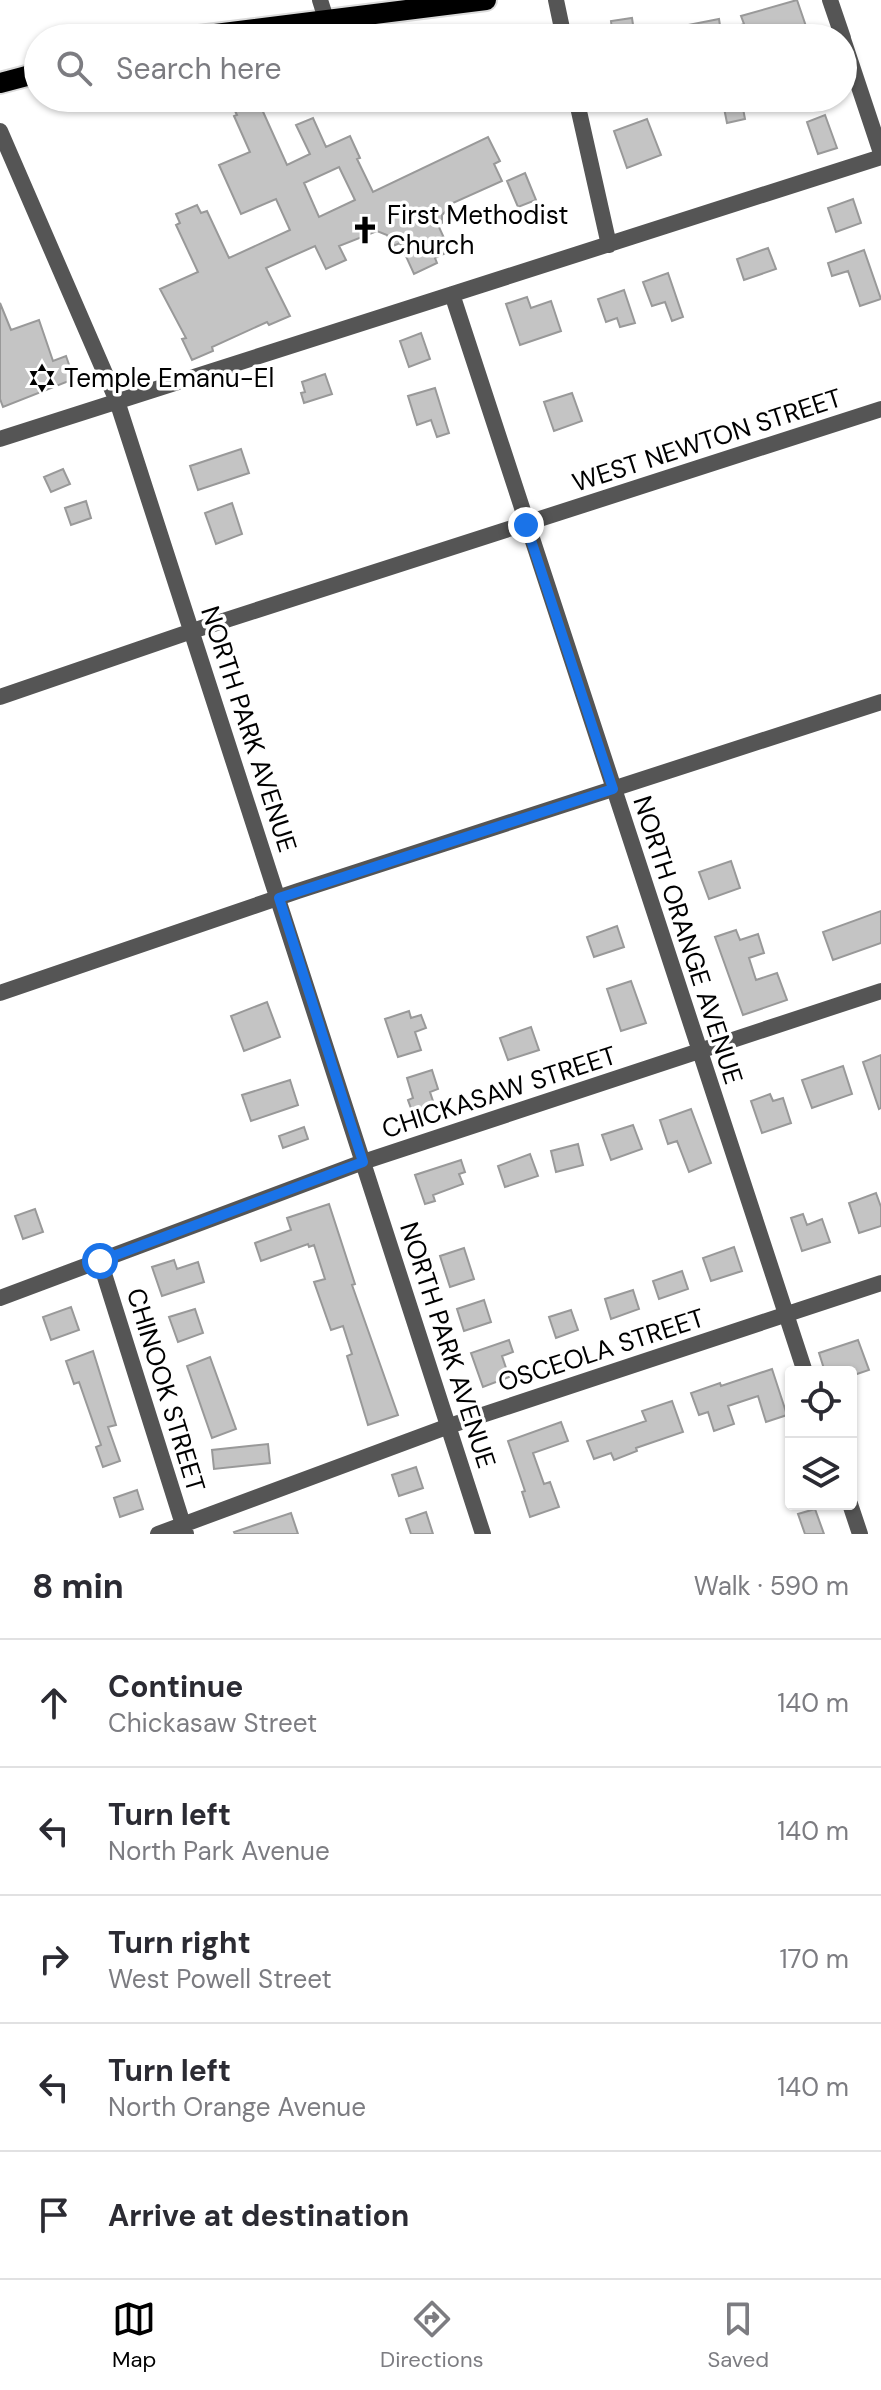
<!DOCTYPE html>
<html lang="en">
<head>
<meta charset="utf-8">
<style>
	body { margin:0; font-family:"DM Sans",sans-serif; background:#f7f7f7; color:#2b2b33 }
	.controls { position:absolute; right:24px; bottom:24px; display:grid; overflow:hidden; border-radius:8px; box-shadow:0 2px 6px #0004 }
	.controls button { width:72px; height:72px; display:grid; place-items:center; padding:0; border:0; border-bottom:2px solid #e1e1e2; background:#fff; color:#2b2b33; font:40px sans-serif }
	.stop { position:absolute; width:24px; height:24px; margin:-18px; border:6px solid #1a73e8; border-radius:50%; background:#fff }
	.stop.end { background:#1a73e8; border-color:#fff; box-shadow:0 2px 8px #0008 }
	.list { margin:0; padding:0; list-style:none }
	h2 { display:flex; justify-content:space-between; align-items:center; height:104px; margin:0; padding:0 32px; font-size:34px }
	h2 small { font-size:26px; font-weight:400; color:#7c7c81 }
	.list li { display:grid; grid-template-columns:52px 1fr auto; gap:24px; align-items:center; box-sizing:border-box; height:128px; padding:0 32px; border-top:2px solid #e1e1e2 }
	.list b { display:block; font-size:30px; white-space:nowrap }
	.list p { margin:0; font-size:26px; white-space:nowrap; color:#7c7c81 }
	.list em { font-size:26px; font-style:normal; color:#7c7c81 }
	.icon { flex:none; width:44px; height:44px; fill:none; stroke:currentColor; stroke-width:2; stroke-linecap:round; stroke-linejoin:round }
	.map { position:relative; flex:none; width:881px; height:1534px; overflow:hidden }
	.search { position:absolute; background:#fff; box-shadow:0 2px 6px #0004; left:24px; right:24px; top:24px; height:88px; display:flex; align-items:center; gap:20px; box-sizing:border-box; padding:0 28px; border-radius:44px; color:#7c7c81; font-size:30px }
	.sheet { height:744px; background:#fff }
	nav { display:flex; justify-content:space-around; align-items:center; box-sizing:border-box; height:112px; border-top:2px solid #e1e1e2; background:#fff; font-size:22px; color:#7c7c81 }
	nav a { display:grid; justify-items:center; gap:4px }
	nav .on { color:#000 }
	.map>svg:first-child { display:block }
	.building { fill:#c4c4c4; stroke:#999; stroke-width:2; fill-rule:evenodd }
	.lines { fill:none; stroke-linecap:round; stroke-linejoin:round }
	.major-casing { stroke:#dbdbdb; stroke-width:24 }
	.minor { stroke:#555; stroke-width:16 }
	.major { stroke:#000; stroke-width:20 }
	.route { stroke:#1a73e8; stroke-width:10 }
	.labels { text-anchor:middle; stroke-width:7; stroke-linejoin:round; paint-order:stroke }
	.poi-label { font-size:26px; fill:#000; stroke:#fff; text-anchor:start }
	.street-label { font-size:26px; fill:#000; stroke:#fff }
</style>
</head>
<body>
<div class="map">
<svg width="881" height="1534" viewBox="0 0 881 1534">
	<rect width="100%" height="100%" fill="#fff"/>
	<!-- building -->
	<path class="building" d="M797,0L810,38H686L683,26L719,19L721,32L744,24L741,16Z
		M632,18L635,38H613L611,21Z
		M722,98H741L745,119L727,123Z
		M253,100L256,106L260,105L287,165L310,154L296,125L313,118L326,147L350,136L360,158L357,159L373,192L488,137L500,161L494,164L502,181L446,206L447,210L442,215V223L438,225L450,251L435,258L437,263L414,274L400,243L393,246L387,235L377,231L339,246L346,260L326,269L315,246L266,268L290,316L269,325L267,322L212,347L213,351L192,360L182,339L186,338L160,289L198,272L176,225L180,223L176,214L197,205L201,213L207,211L229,258L290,230L276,199L241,214L219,165L250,152L234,116L237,115L234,109ZM339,167L355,200L319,217L304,183Z
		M825,115L837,148L818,154L807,122Z
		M647,119L661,155L627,168L614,131Z
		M525,173L536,200L518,207L507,181Z
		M853,199L861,223L836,232L828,208Z
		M768,248L776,269L744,280L737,259Z
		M864,250L881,299L860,306L848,271L832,276L828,263Z
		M668,273L683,317L672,321L665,302L652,306L643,282Z
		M624,290L635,323L620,327L617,318L606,322L598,299Z
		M527,297L531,308L551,301L561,331L520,345L506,304Z
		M0,303L11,330L39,320L53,361L66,356L74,379L3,407L0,399Z
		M421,333L430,359L409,367L400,341Z
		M325,374L332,394L304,403L301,393L305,392L302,382Z
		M435,388L449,433L437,437L431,420L417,425L408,396Z
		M572,393L582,421L554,431L544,402Z
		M241,449L249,473L198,490L190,466Z
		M63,469L70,484L51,492L44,477Z
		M86,501L91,518L71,525L65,508Z
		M232,503L242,534L216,544L205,513Z
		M731,861L740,888L709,899L699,872Z
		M881,911V943L833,960L823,932Z
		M617,926L624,947L594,957L587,937Z
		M736,930L740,940L758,934L764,953L749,958L756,980L777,973L787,1000L743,1015L715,937Z
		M631,981L646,1023L621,1031L607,989Z
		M267,1002L280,1037L244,1051L231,1016Z
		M409,1011L411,1018L421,1015L426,1028L415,1032L421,1050L398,1057L385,1019Z
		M531,1027L539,1050L508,1060L500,1038Z
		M881,1055V1108L879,1109L863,1062Z
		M843,1066L852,1094L812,1108L802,1080Z
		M432,1070L438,1089L430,1092L435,1107L413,1114L408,1100L413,1098L407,1078Z
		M290,1080L298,1105L251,1121L242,1095Z
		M770,1094L773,1101L783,1098L791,1123L762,1133L751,1101Z
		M691,1109L711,1163L689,1172L677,1141L668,1144L660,1120Z
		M633,1125L642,1149L611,1160L602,1135Z
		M304,1127L308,1139L283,1148L279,1136Z
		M578,1144L583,1165L556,1172L551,1151Z
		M530,1154L538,1176L505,1187L498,1166Z
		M461,1160L465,1172L459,1174L463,1184L433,1195L435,1201L425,1204L415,1175Z
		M876,1193L881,1207V1226L859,1233L849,1203Z
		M329,1204L355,1284L352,1285L398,1415L368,1425L347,1356L352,1354L343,1326L331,1330L314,1282L325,1279L314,1245L309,1247L308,1244L261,1261L255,1243L291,1230L287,1218Z
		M35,1209L43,1232L23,1239L15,1216Z
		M803,1214L807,1225L822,1219L830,1242L802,1251L791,1218Z
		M734,1247L742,1271L711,1281L703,1258Z
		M464,1248L474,1279L450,1287L440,1256Z
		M174,1260L177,1269L198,1262L204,1282L162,1296L152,1267Z
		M682,1271L688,1289L659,1299L653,1281Z
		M633,1290L639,1309L611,1319L605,1299Z
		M484,1300L491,1322L464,1331L457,1309Z
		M71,1307L79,1330L51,1340L43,1317Z
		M195,1309L203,1333L178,1342L169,1317Z
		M571,1310L578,1330L556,1338L549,1317Z
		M509,1340L513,1352L502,1356L509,1377L483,1387L471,1353Z
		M858,1340L869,1370L851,1376V1372H837L836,1369L825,1372L819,1353Z
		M93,1351L116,1425L108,1427L120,1461L103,1467L96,1447L101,1445L79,1382L74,1384L66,1361Z
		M210,1357L236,1429L212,1438L187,1366Z
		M772,1369L787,1415L766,1422L758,1396L728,1406L734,1424L714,1431L708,1412L699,1415L691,1393L720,1383L721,1386Z
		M672,1401L683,1432L636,1448L637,1451L614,1460L611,1453L594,1459L587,1441L646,1421L642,1411Z
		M561,1422L568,1441L533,1453L544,1484L550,1482L559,1507L530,1517L522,1492L525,1491L508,1441Z
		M268,1444L270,1463L214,1469L212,1450Z
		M416,1467L423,1488L399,1496L392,1475Z
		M137,1490L143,1509L120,1517L114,1498Z
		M815,1509L824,1534H805L798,1514Z
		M426,1512L433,1534H411L406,1519Z
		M291,1513L298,1534H235L234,1532Z"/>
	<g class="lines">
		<defs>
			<path id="major" d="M183,38L486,0
				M0,83L38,73"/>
		</defs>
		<!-- major casing -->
		<use href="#major" class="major-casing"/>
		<!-- minor -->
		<path class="minor" d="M320,0L326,19
			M556,0L564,38
			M830,0L843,38
			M843,39L881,153
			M576,98L609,245
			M0,131L117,401L483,1534
			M452,294L805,1372
			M0,439L881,157
			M0,697L192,631L881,409
			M0,993L298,891L881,702
			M100,1261L186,1534
			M0,1298L363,1162L881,991
			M850,1504L860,1534
			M158,1534L449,1426L881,1283"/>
		<!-- major -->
		<use href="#major" class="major"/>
	</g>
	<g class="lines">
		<!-- route -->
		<path class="route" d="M100,1261L363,1162L279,898L613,789L526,525"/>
	</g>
	<!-- icons -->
	<defs>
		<symbol id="church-bare" viewBox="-9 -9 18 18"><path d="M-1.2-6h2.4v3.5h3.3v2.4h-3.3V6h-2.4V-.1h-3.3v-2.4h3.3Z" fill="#000" stroke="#fff" stroke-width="2.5" paint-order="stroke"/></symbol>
		<symbol id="synagogue-bare" viewBox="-9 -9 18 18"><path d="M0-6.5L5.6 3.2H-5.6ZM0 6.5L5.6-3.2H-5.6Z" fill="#000" stroke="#fff" stroke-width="2.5" paint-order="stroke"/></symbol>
	</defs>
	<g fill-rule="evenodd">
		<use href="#church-bare" x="345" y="210" width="40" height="40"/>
		<use href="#synagogue-bare" x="22" y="358" width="40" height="40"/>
	</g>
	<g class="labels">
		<!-- poi labels -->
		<g class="poi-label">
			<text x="387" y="224">First Methodist<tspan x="387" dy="30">Church</tspan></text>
			<text x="64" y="387">Temple Emanu-El</text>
		</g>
		<!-- street labels -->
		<g class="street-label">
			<text transform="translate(707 440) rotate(-18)" y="9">WEST NEWTON STREET</text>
			<text transform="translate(249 729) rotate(72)" y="9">NORTH PARK AVENUE</text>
			<text transform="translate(688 940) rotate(72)" y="9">NORTH ORANGE AVENUE</text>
			<text transform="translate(499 1092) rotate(-18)" y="9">CHICKASAW STREET</text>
			<text transform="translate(448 1345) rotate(72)" y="9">NORTH PARK AVENUE</text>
			<text transform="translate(601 1350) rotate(-18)" y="9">OSCEOLA STREET</text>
			<text transform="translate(166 1390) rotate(73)" y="9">CHINOOK STREET</text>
		</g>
	</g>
</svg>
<div class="controls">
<button><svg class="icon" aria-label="locate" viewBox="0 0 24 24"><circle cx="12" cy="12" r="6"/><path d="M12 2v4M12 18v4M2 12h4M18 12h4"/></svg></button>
<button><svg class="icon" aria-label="layers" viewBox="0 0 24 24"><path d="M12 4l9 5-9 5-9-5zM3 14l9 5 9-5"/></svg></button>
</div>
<div class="stop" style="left:100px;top:1261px"></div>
<div class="stop end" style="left:526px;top:525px"></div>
<div class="search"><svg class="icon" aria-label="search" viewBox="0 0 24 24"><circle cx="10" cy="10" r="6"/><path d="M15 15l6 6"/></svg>Search here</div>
</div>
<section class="sheet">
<h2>8 min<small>Walk · 590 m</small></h2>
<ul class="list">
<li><svg class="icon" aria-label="ahead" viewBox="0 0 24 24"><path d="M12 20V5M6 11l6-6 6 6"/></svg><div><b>Continue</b><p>Chickasaw Street</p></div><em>140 m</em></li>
<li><svg class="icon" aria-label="left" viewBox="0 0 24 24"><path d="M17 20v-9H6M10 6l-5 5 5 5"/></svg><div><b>Turn left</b><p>North Park Avenue</p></div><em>140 m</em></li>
<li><svg class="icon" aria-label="right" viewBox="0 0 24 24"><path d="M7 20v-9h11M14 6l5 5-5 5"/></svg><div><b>Turn right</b><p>West Powell Street</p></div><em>170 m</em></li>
<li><svg class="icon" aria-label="left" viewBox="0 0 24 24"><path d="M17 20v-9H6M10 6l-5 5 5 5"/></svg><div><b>Turn left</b><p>North Orange Avenue</p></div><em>140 m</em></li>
<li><svg class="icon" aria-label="arrive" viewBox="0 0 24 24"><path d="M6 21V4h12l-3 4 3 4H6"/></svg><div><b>Arrive at destination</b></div></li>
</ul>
</section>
<nav>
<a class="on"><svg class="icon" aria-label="map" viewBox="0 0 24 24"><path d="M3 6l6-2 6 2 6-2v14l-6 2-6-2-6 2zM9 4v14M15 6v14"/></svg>Map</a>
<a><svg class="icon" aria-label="directions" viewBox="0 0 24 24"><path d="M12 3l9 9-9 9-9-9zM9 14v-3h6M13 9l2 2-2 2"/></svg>Directions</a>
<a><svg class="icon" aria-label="saved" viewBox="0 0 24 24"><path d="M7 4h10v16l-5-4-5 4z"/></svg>Saved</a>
</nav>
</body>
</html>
